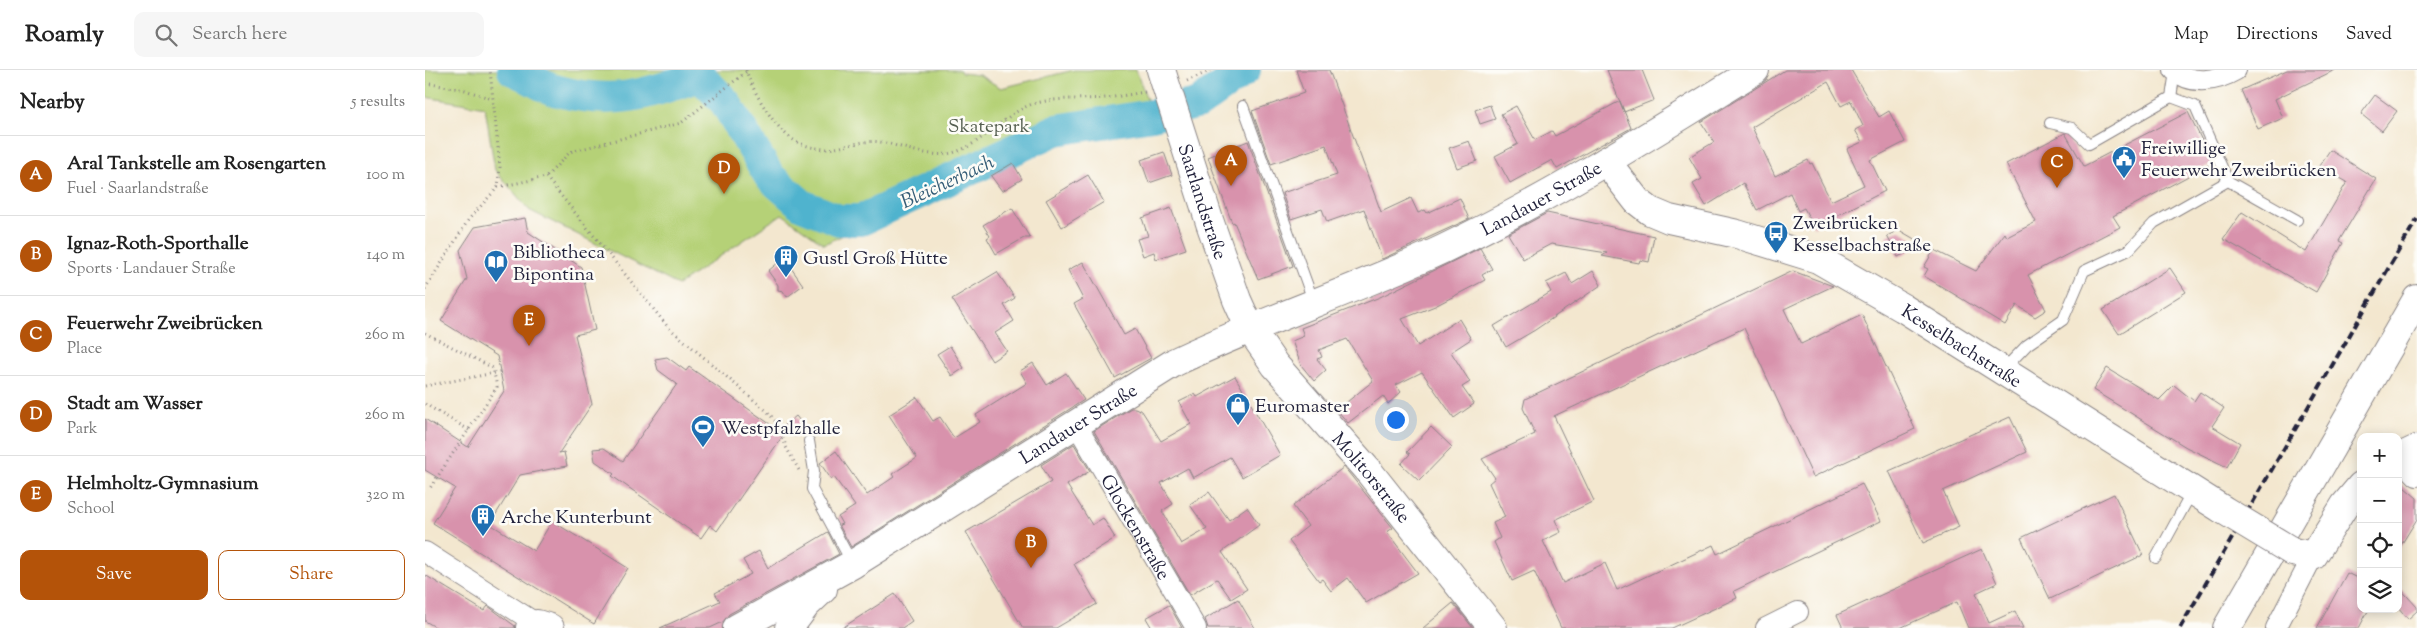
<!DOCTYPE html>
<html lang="en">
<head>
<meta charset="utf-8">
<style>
	body { margin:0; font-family:"Sorts Mill Goudy",serif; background:#f6f6f6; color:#222 }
	.controls { position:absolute; right:15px; bottom:15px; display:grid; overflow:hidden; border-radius:10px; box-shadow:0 2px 12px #0003 }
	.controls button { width:45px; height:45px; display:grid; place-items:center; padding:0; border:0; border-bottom:1px solid #e0e0e0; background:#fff; color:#222; font:25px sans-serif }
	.you { position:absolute; left:970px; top:349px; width:18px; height:18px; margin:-12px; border:4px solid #fff; border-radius:50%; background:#1a73e8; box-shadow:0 0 0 8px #1a73e833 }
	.badge { display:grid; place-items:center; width:32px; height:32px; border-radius:50%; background:#b45309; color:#fff; font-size:16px; font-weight:700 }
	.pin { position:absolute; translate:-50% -41px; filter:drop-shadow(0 1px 2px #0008) }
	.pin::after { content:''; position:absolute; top:26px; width:18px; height:15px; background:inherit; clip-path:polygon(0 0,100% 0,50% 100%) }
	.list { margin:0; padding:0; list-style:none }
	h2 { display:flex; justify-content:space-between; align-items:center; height:65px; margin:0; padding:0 20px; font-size:21px }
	h2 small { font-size:16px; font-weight:400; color:#767676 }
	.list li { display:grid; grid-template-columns:32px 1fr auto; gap:15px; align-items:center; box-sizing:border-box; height:80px; padding:0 20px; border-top:1px solid #e0e0e0 }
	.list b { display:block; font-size:19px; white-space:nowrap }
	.list p { margin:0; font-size:16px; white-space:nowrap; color:#767676 }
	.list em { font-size:16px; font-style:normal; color:#767676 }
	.actions { display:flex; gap:10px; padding:15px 20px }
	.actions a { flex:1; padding:11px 0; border:1px solid #b45309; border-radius:10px; text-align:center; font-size:18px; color:#b45309 }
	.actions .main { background:#b45309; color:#fff }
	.icon { flex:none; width:28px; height:28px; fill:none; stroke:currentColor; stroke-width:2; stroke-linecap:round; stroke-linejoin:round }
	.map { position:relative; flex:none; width:1992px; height:558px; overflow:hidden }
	header { display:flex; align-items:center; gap:30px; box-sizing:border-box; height:70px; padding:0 25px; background:#fff; border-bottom:1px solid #e0e0e0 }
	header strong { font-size:24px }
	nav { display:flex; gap:28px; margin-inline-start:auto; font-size:18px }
	.search { width:350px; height:45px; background:#f6f6f6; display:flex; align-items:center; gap:12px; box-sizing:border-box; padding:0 18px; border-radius:10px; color:#767676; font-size:19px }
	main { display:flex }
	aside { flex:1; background:#fff }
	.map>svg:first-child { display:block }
	.green { fill:#b5d177; stroke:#6c7a59 }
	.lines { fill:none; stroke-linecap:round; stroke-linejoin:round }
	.river { stroke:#4fb3ce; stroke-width:32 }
	.building { fill:#d892ac; fill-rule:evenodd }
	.lane-casing { stroke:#8a8485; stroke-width:12 }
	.street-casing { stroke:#8a8485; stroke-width:22 }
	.secondary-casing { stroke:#8a8485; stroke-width:30 }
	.path { stroke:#8a8485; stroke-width:3; stroke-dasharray:1 4; stroke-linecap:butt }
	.lane { stroke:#fff; stroke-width:10 }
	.street { stroke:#fff; stroke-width:20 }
	.secondary { stroke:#fff; stroke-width:28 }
	.rail { stroke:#22223b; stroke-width:4; stroke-dasharray:8 4; stroke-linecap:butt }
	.secondary-bridge-casing { stroke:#8a8485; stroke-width:30; stroke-linecap:butt }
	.secondary-bridge { stroke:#fff; stroke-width:28 }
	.labels { text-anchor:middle; stroke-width:5; stroke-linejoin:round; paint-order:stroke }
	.park-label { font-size:19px; fill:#555f50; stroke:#fdfcf7 }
	.poi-label { font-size:19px; fill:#22223b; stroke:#fdfcf7; text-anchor:start }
	.street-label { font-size:19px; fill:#22223b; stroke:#fdfcf7 }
	.water-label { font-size:20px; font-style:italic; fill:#345c76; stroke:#fdfcf7 }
</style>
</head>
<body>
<header>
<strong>Roamly</strong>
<div class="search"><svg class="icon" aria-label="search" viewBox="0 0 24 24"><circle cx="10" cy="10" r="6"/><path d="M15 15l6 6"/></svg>Search here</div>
<nav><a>Map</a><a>Directions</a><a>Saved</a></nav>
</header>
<main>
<aside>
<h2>Nearby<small>5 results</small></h2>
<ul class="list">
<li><span class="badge">A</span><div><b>Aral Tankstelle am Rosengarten</b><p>Fuel · Saarlandstraße</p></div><em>100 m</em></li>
<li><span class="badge">B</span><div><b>Ignaz-Roth-Sporthalle</b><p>Sports · Landauer Straße</p></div><em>140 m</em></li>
<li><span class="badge">C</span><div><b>Feuerwehr Zweibrücken</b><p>Place</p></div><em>260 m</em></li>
<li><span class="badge">D</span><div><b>Stadt am Wasser</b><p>Park</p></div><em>260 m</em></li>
<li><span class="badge">E</span><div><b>Helmholtz-Gymnasium</b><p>School</p></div><em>320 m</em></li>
</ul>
<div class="actions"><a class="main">Save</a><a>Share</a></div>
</aside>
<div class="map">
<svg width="1992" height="558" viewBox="0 0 1992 558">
	<rect width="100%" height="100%" fill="#fdfcf7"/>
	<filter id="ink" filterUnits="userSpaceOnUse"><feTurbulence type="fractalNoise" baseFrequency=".02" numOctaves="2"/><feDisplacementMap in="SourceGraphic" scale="10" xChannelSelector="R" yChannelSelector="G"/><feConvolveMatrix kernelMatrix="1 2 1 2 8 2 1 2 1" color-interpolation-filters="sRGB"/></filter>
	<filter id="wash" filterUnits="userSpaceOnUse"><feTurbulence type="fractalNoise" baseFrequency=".0096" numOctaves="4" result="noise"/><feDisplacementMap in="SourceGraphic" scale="20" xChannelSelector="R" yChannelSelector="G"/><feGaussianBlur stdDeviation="1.12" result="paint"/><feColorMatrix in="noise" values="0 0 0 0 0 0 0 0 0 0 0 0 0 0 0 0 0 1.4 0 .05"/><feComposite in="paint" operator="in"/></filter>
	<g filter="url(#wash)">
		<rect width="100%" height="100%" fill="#f3e7cf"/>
		<!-- green -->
		<path class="green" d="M0,0H535L536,3L554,5L576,18L649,0H711L730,51L655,61L605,78L399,174L357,144L253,215L104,140L70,100L60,37L0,27Z"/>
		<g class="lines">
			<!-- river -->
			<path class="river" d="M88,0C103,5 117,18 133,21C191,36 220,24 275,6L300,32L345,107L377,135L414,150H436L631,60L727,45L774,33L820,0"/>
		</g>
		<g id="blocks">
			<!-- building -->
			<path class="building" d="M871,0H904L956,142L986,128L993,143L1000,140L1002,143L1035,128L1044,149L957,189L939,139L902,152L897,139L866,149L857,123L912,105L901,75L846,94L827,41L879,23Z
				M1182,0H1217L1229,30L1199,42Z
				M1360,0H1426L1454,47L1464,41L1480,72L1445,90L1460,121L1389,157L1379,138L1373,141L1365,123L1332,140L1318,113L1281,136L1268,114L1277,109L1264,87L1289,72L1276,52ZM1403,12L1416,36L1426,31L1438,56L1430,60L1437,72L1422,79L1439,115L1406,131L1387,93L1385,94L1383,90L1350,106L1327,57Z
				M1862,0H1910L1850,29L1858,48L1833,59L1816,20Z
				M1950,25L1972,41L1957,61L1936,44Z
				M1195,31L1206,58L1132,99L1127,90L1085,113L1070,86L1093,74L1076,44L1091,36L1110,70L1127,61L1130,66Z
				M1065,35L1070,49L1055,54L1050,40Z
				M1763,42L1788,93L1688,146L1695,157L1603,205L1621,240L1610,247L1592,235L1580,255L1499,206L1503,199L1499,197L1509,180L1551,201L1580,163L1582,167L1611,152L1581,94L1640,63L1659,96Z
				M823,71L868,196L833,209L809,152L807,153L783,87Z
				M1044,71L1052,91L1032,98L1024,78Z
				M1905,80L1951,109L1914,171L1918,173L1891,222L1798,169L1817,142L1881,182L1922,112L1894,96Z
				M739,82L747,105L724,113L716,90Z
				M588,93L597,109L577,121L566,106Z
				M663,105L679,132L637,157L621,130Z
				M587,138L605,168H599L571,184L562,168L565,166L558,155Z
				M746,138L761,179L731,189L729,182L718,186L712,169L723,166L717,148Z
				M1122,143L1229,166L1224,192L1215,190L1214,193L1177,186L1182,183L1126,174L1098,189L1083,164Z
				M100,148L103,162L156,197L170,260L150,265L167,334L134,383L139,382L142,396L95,405L65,454L109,481L127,451L203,498L169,554L8,453L30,418L0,400V349L43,377L79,321L72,286L16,251L42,209L35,180L50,157Z
				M1474,160L1498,174L1473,187L1462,166Z
				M1055,178L1067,199L1057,205L1060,210L1010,236L977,249L993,276L1034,249L1046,269L1026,282L1045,312L1037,317L1049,334L1029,348L997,302L971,315L976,322L963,334L958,326L923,353L912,340L948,311L922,269L894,280L897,287L892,289L901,300L889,311L876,295L867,271L879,266L876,258L955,227Z
				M359,188L378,215L362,227L358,221L353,220V215L343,201Z
				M658,192L699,265L710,259L726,288L690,308L649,234L658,229L643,200Z
				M1745,198L1761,222L1694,264L1678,240Z
				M1168,201L1176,215L1110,260L1081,277L1069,256L1126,222L1121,213L1141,203L1147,214Z
				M1368,201L1408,216L1359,239L1376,274L1437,245L1490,359L1388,407L1319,258L1129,346L1169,431L1130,450L1136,462L1118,471L1138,513L1180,493L1192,520L1288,475L1292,484L1437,414L1456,451L1309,521L1312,528L1247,558H1136L1109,501L1087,511L1069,472L1075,468L1068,453L1080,447L1064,413L1070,408L1057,389L1110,364L1098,338L1100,329Z
				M572,202L590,228L579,235L589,251L570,263L582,281L567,291L527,229Z
				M525,276L539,298L527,306L512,284Z
				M242,287L261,301L264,297L359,364L292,461L285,455L276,468L187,406L189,404L170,391L168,379L179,378L198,391L252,314L233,300L230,289Z
				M608,293L622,315L641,303L659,330L426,477L414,455L417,454L413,447L430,436L409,407L406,409L395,393L411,381L442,425L469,407L467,404L492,388L464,345L492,327L508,351L515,347L529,368L555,352L551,345L602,313L595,301Z
				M1682,298L1734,330L1749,315L1769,331L1775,322L1799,338L1787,356L1815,373L1802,397L1761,377L1668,320Z
				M810,306L855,385L817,407L805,387L768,408L763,398L736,413L748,434L737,441L756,474L782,459L765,435L784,422L804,450L822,437L834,455L797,482L822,519L806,529L792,509L765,525L669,361L706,338H710L717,341L736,371L766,354L754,332L770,324L772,327Z
				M371,346L381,358L369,367L360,355Z
				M1585,347L1602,382L1518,421L1534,457L1498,473L1464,401Z
				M1006,357L1027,377L994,411L976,394L985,384L982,382Z
				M649,374L665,401L642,415L667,455L678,448L690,468L649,494L672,534L631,558H598L541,462L626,412L616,395Z
				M919,397L968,458L962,462L993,503L941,533L923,508L906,521L897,509L894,511L864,471L883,456L868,436Z
				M1973,412L1992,428V449L1973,480Z
				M1689,424L1718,485L1625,529L1596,468Z
				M403,462L414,484L304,544L298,552L285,558H235L295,531L290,523L326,504L318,490L334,481L343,498Z
				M1557,479L1572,513L1551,523L1564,553L1590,541L1598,558H1543L1532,532L1475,558H1418L1412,545Z
				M1922,503L1936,510V539H1944L1934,558H1892Z
				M0,505L59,541L63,536L90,556L89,558H12L0,551Z
				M1973,516L1992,537V541L1983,549L1973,537Z
				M470,524L487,551L477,558H417Z
				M813,529L830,558H783L780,549Z
				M1028,533L1048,558H998Z
				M744,535L757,558H727L721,548Z"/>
		</g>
	</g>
	<g filter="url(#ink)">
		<use href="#blocks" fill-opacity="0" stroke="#8a8485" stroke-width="1"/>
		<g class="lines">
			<defs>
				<path id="lane" d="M1746,27L1750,2
					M818,36L889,233
					M1803,111L1872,150
					M1578,300L1602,275L1638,250L1659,201L1704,180L1729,153L1803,111L1770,36L1746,27L1664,74L1647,58L1625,53
					M384,371L389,401L387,419L427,493
					M1731,488L1767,422"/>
				<g id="street">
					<path d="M1749,0C1767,16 1792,11 1811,0"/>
					<path id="s1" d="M651,354L771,558"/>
					<path d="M1974,387L1992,406"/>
					<path d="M0,482L112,554"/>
					<path d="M1341,558L1373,542"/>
					<path d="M1851,558L1888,486"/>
				</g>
				<g id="secondary">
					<path id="s2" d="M736,0L785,153L812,230L825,259L850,295L945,403L1068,558"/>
					<path id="s3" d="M1181,91L1212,131L1225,141L1244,149L1312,164L1393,189L1478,238L1797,439"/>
					<path d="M1973,388L1992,379"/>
					<path d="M1868,482L1888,486L1920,435L1936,416"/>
					<path d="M105,558L112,554L125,558"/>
					<path id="s4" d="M312,558L428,494L750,292C838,250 931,220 1018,179C1127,127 1229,63 1330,0"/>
					<path d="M364,558L381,535L398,519"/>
					<path d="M1802,558L1992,229"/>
				</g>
			</defs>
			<!-- lane casing -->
			<use href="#lane" class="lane-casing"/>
			<!-- street casing -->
			<use href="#street" class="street-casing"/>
			<!-- secondary casing -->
			<use href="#secondary" class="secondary-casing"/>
			<!-- path -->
			<path class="path" d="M321,0C327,20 349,57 367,69C376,75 388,78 399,79C418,79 436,69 455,72C479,76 506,90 530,82C558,74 583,40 611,33C637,27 654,30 679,28C693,27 707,24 720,22
				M762,11L787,0
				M0,13L40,20L67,29
				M121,107L243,257L343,342L355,357L361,377L375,402
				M73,117L121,107L145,82L256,53L321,2
				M0,219L44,149L73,117L75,97L65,0
				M0,263L68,298L72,317L5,418
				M0,316L75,302
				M0,334L44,360"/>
			<!-- lane -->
			<use href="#lane" class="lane"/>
			<!-- street -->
			<use href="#street" class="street"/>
			<!-- secondary -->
			<use href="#secondary" class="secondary"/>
			<!-- rail -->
			<path class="rail" d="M1755,558L1992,149"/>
			<defs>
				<path id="secondary-bridge" d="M1797,439L1868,482"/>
			</defs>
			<!-- secondary-bridge casing -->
			<use href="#secondary-bridge" class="secondary-bridge-casing"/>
			<!-- secondary-bridge -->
			<use href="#secondary-bridge" class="secondary-bridge"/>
		</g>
	</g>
	<!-- icons -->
	<defs>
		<symbol id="civic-pin" viewBox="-11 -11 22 30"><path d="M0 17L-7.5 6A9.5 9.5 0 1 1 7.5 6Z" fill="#1f6fb2" stroke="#fdfcf7"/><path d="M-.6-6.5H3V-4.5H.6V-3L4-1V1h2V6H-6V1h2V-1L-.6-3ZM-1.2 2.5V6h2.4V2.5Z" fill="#fff"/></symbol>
		<symbol id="bus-pin" viewBox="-11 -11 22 30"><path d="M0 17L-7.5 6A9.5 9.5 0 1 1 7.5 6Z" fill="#1f6fb2" stroke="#fdfcf7"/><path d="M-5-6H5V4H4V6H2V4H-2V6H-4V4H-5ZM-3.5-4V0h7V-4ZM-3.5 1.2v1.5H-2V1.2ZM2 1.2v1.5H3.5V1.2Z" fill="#fff"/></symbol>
		<symbol id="building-pin" viewBox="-11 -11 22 30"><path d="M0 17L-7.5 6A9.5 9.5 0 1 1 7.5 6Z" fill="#1f6fb2" stroke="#fdfcf7"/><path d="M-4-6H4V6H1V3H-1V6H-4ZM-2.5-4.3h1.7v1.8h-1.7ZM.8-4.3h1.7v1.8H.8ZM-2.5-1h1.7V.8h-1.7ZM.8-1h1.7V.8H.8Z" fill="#fff"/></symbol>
		<symbol id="library-pin" viewBox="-11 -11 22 30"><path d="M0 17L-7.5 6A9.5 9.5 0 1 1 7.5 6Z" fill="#1f6fb2" stroke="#fdfcf7"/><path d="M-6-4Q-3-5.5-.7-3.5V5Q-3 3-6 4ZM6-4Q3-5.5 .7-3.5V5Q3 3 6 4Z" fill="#fff"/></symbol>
		<symbol id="shop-pin" viewBox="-11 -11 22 30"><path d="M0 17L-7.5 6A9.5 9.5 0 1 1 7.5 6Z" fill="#1f6fb2" stroke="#fdfcf7"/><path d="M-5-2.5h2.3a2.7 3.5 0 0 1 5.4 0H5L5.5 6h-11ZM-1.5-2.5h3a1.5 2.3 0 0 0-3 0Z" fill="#fff"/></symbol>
		<symbol id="stadium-pin" viewBox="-11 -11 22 30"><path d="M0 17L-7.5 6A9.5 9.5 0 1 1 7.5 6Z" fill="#1f6fb2" stroke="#fdfcf7"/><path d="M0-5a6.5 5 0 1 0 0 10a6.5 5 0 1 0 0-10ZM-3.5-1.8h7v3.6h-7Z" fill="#fff"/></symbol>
	</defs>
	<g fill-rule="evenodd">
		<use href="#civic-pin" x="1685" y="74" width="28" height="38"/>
		<use href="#bus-pin" x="1337" y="149" width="28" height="38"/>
		<use href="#building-pin" x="347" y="173" width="28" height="38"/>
		<use href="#library-pin" x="57" y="178" width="28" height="38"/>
		<use href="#shop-pin" x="799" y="321" width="28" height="38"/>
		<use href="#stadium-pin" x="264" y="343" width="28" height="38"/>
		<use href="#building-pin" x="44" y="432" width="28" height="38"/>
	</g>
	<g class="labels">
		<!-- park labels -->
		<g class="park-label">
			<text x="564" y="62">Skatepark</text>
		</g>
		<!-- poi labels -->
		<g class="poi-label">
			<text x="1716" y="84">Freiwillige<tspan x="1716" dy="22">Feuerwehr Zweibrücken</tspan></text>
			<text x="1368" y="159">Zweibrücken<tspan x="1368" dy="22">Kesselbachstraße</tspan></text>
			<text x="88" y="188">Bibliotheca<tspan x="88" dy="22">Bipontina</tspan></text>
			<text x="378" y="194">Gustl Groß Hütte</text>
			<text x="830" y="342">Euromaster</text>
			<text x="296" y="364">Westpfalzhalle</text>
			<text x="76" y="453">Arche Kunterbunt</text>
		</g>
		<!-- street labels -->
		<g class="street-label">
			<text dy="7" stroke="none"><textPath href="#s4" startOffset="914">Landauer Straße</textPath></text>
			<text dy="7" stroke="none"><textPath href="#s2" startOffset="138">Saarlandstraße</textPath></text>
			<text dy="7" stroke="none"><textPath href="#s3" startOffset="410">Kesselbachstraße</textPath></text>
			<text dy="7" stroke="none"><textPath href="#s4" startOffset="398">Landauer Straße</textPath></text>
			<text dy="7" stroke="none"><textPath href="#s2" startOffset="466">Molitorstraße</textPath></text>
			<text dy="7" stroke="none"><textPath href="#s1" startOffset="119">Glockenstraße</textPath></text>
		</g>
		<!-- water labels -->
		<g class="water-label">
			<text transform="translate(522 111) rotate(-25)" y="7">Bleicherbach</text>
		</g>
	</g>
</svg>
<div class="controls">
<button>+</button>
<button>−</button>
<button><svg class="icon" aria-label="locate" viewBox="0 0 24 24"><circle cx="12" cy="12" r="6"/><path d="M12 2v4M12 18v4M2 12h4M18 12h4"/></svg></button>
<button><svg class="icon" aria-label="layers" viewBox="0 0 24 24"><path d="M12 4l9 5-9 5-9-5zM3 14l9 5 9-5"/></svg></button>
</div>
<div class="you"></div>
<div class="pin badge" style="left:806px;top:116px">A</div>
<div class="pin badge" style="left:606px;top:498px">B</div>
<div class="pin badge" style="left:1632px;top:118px">C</div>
<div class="pin badge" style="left:299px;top:124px">D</div>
<div class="pin badge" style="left:104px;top:276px">E</div>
</div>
</main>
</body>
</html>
